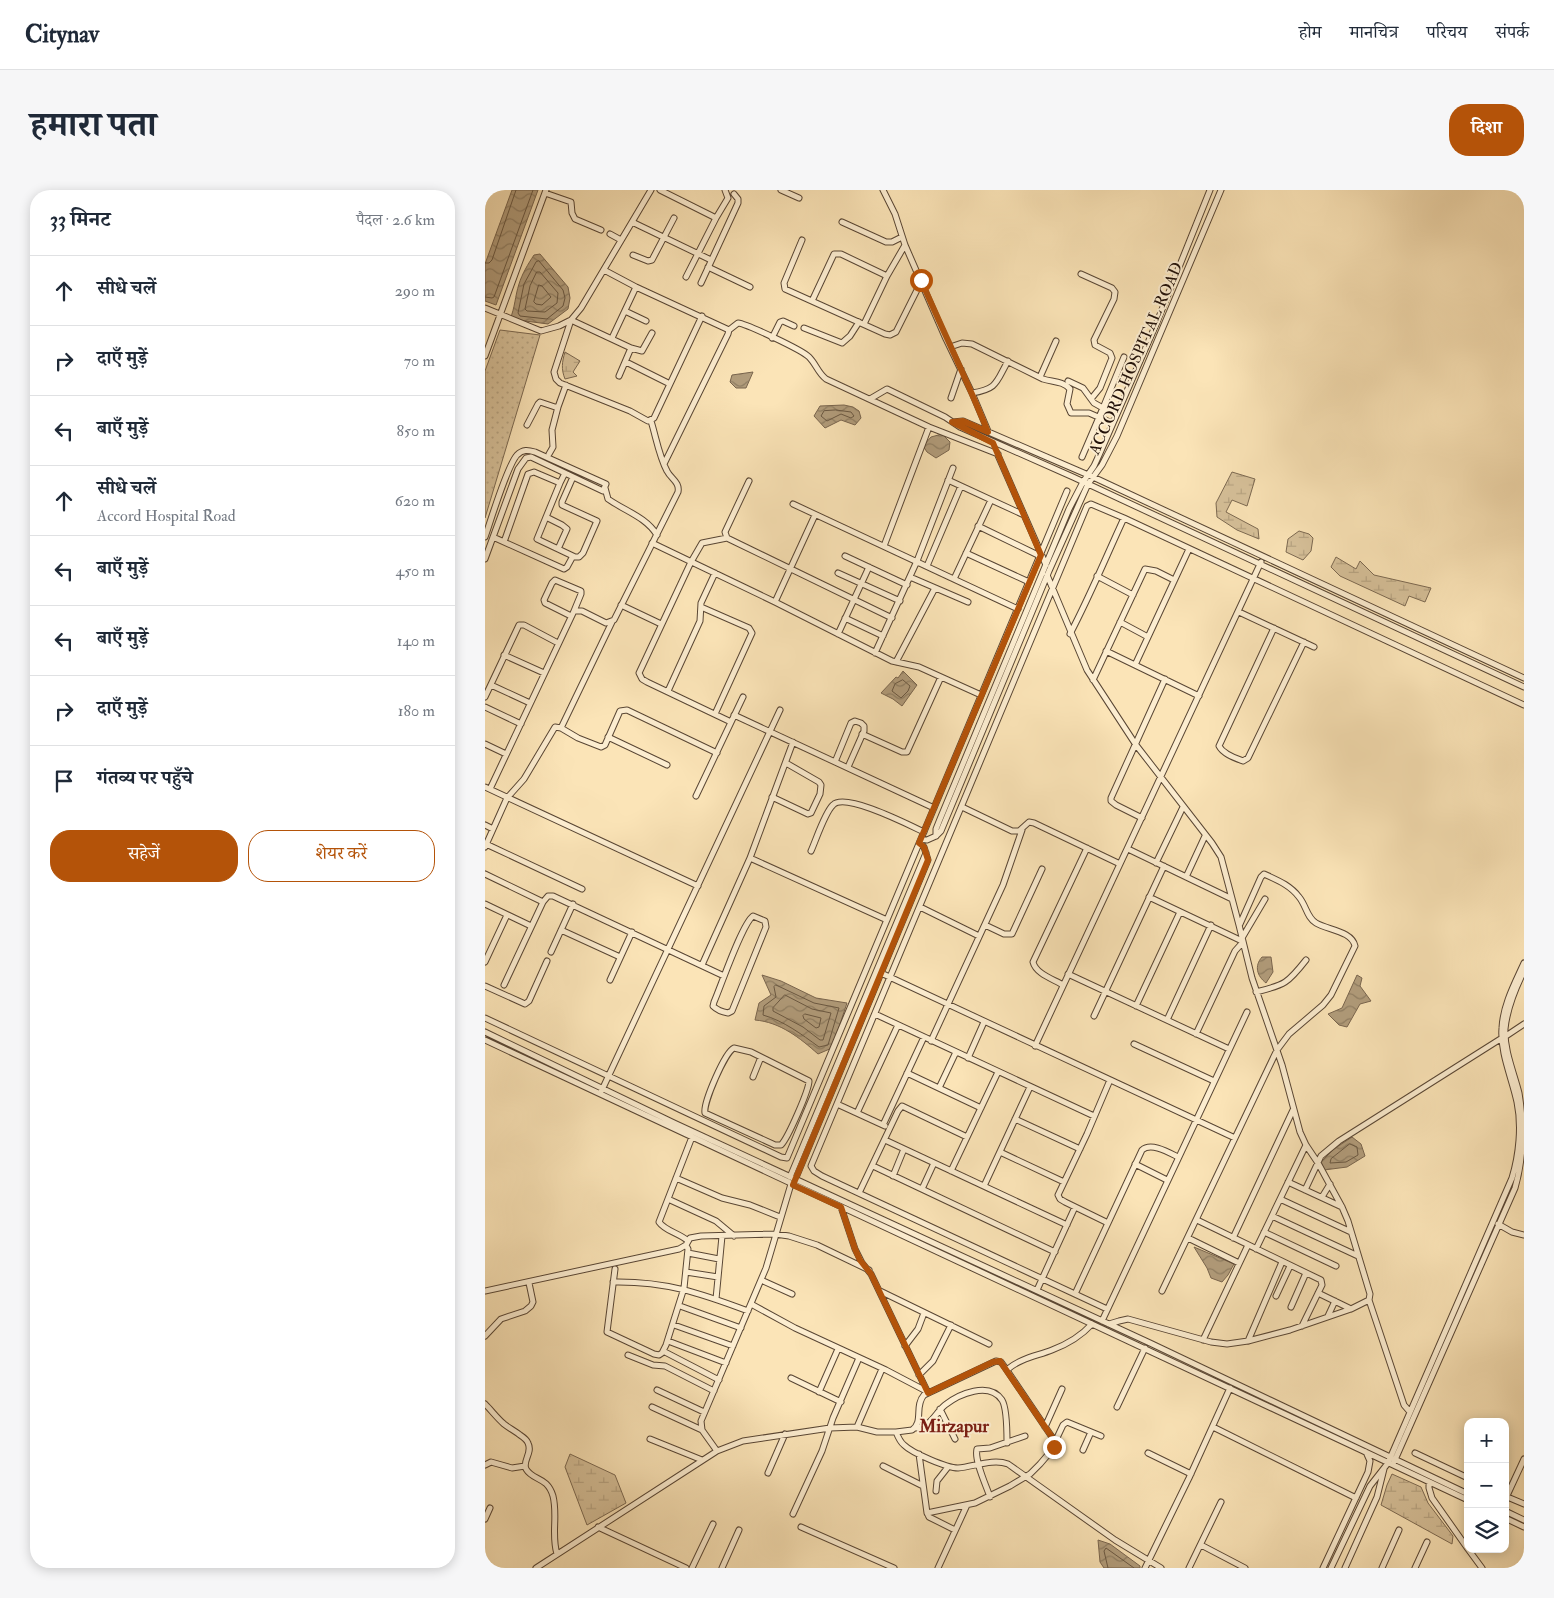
<!DOCTYPE html>
<html lang="hi">
<head>
<meta charset="utf-8">
<style>
	body { margin:0; font-family:"IM FELL Double Pica","Noto Serif Devanagari",serif; background:#f6f6f7; color:#1f2937 }
	.controls { position:absolute; right:15px; bottom:15px; display:grid; overflow:hidden; border-radius:10px; box-shadow:0 2px 12px #0003 }
	.controls button { width:45px; height:45px; display:grid; place-items:center; padding:0; border:0; border-bottom:1px solid #e0e1e3; background:#fff; color:#1f2937; font:25px sans-serif }
	.stop { position:absolute; width:15px; height:15px; margin:-11px; border:4px solid #b45309; border-radius:50%; background:#fff }
	.stop.end { background:#b45309; border-color:#fff; box-shadow:0 1px 5px #0008 }
	.list { margin:0; padding:0; list-style:none }
	h2 { display:flex; justify-content:space-between; align-items:center; height:65px; margin:0; padding:0 20px; font-size:21px }
	h2 small { font-size:16px; font-weight:400; color:#747a83 }
	.list li { display:grid; grid-template-columns:32px 1fr auto; gap:15px; align-items:center; box-sizing:border-box; height:70px; padding:0 20px; border-top:1px solid #e0e1e3 }
	.list b { display:block; font-size:19px; white-space:nowrap }
	.list p { margin:0; font-size:16px; white-space:nowrap; color:#747a83 }
	.list em { font-size:16px; font-style:normal; color:#747a83 }
	.actions { display:flex; gap:10px; padding:15px 20px }
	.actions a { flex:1; padding:11px 0; border:1px solid #b45309; border-radius:20px; text-align:center; font-size:18px; color:#b45309 }
	.actions .main { background:#b45309; color:#fff }
	.icon { flex:none; width:28px; height:28px; fill:none; stroke:currentColor; stroke-width:2; stroke-linecap:round; stroke-linejoin:round }
	.map { position:relative; flex:none; width:1039px; height:1378px; overflow:hidden; border-radius:20px }
	header { display:flex; align-items:center; gap:30px; box-sizing:border-box; height:70px; padding:0 25px; background:#fff; border-bottom:1px solid #e0e1e3 }
	header strong { font-size:24px }
	nav { display:flex; gap:28px; margin-inline-start:auto; font-size:18px }
	.intro { display:flex; align-items:center; justify-content:space-between; box-sizing:border-box; height:120px; padding:0 30px }
	h1 { margin:0; font-size:35px }
	.button { padding:12px 22px; border-radius:20px; background:#b45309; color:#fff; font-size:18px; font-weight:700 }
	main { display:flex; gap:30px; padding:0 30px }
	aside { flex:1; background:#fff; border-radius:20px; box-shadow:0 2px 12px #0003 }
	.map>svg:first-child { display:block }
	.grass { fill:url(#grass-dots); stroke:#7c6951 }
	.wetland { fill:url(#wetland-marsh); stroke:#7c6951 }
	.water { fill:url(#water-waves); stroke:#79654e }
	.lines { fill:none; stroke-linecap:round; stroke-linejoin:round }
	.shore { stroke:#6a5842; stroke-width:1 }
	.minor-casing { stroke:#594634; stroke-width:7 }
	.minor { stroke:#fcedd0; stroke-width:5 }
	.route { stroke:#b45309; stroke-width:6 }
	.labels { text-anchor:middle; stroke-width:4; stroke-linejoin:round; paint-order:stroke }
	.street-label { font-size:16px; fill:#231209; stroke:#fcedd0 }
	.neighbourhood-label { font-size:18px; font-weight:bold; fill:#7a1f14; stroke:#fcedd0 }
</style>
</head>
<body>
<header>
<strong>Citynav</strong>
<nav><a>होम</a><a>मानचित्र</a><a>परिचय</a><a>संपर्क</a></nav>
</header>
<div class="intro"><h1>हमारा पता</h1><a class="button">दिशा</a></div>
<main>
<aside>
<h2>33 मिनट<small>पैदल · 2.6 km</small></h2>
<ul class="list">
<li><svg class="icon" aria-label="ahead" viewBox="0 0 24 24"><path d="M12 20V5M6 11l6-6 6 6"/></svg><div><b>सीधे चलें</b></div><em>290 m</em></li>
<li><svg class="icon" aria-label="right" viewBox="0 0 24 24"><path d="M7 20v-9h11M14 6l5 5-5 5"/></svg><div><b>दाएँ मुड़ें</b></div><em>70 m</em></li>
<li><svg class="icon" aria-label="left" viewBox="0 0 24 24"><path d="M17 20v-9H6M10 6l-5 5 5 5"/></svg><div><b>बाएँ मुड़ें</b></div><em>850 m</em></li>
<li><svg class="icon" aria-label="ahead" viewBox="0 0 24 24"><path d="M12 20V5M6 11l6-6 6 6"/></svg><div><b>सीधे चलें</b><p>Accord Hospital Road</p></div><em>620 m</em></li>
<li><svg class="icon" aria-label="left" viewBox="0 0 24 24"><path d="M17 20v-9H6M10 6l-5 5 5 5"/></svg><div><b>बाएँ मुड़ें</b></div><em>450 m</em></li>
<li><svg class="icon" aria-label="left" viewBox="0 0 24 24"><path d="M17 20v-9H6M10 6l-5 5 5 5"/></svg><div><b>बाएँ मुड़ें</b></div><em>140 m</em></li>
<li><svg class="icon" aria-label="right" viewBox="0 0 24 24"><path d="M7 20v-9h11M14 6l5 5-5 5"/></svg><div><b>दाएँ मुड़ें</b></div><em>180 m</em></li>
<li><svg class="icon" aria-label="arrive" viewBox="0 0 24 24"><path d="M6 21V4h12l-3 4 3 4H6"/></svg><div><b>गंतव्य पर पहुँचे</b></div></li>
</ul>
<div class="actions"><a class="main">सहेजें</a><a>शेयर करें</a></div>
</aside>
<div class="map">
<svg width="1039" height="1378" viewBox="0 0 1039 1378">
	<defs>
		<pattern id="grass-dots" width="8" height="8" patternUnits="userSpaceOnUse" patternTransform="scale(1.25)"><rect width="8" height="8" fill="#d6c099"/><path d="M2 2h.1M6 6h.1" fill="none" stroke="#b7a482" stroke-width="1.8" stroke-linecap="round"/></pattern>
		<pattern id="wetland-marsh" width="20" height="14" patternUnits="userSpaceOnUse" patternTransform="scale(1.25)"><rect width="20" height="14" fill="#d6c099"/><path d="M1 5h8M5 5V1M11 12h8M15 12V8" fill="none" stroke="#b7a482"/></pattern>
		<pattern id="water-waves" width="16" height="10" patternUnits="userSpaceOnUse" patternTransform="scale(1.25)"><rect width="16" height="10" fill="#b29d7c"/><path d="M0 5q4-4 8 0t8 0" fill="none" stroke="#907f64"/></pattern>
	</defs>
	<rect width="100%" height="100%" fill="#fbe4b7"/>
	<filter id="stains"><feTurbulence type="fractalNoise" baseFrequency=".004" numOctaves="4"/><feColorMatrix values="0 0 0 0 .2 0 0 0 0 .09 0 0 0 0 .02 0 0 0 .5 -.17"/></filter>
	<radialGradient id="worn" r=".72"><stop offset=".6" stop-color="#630" stop-opacity="0"/><stop offset="1" stop-color="#630" stop-opacity=".3"/></radialGradient>
	<!-- grass -->
	<path class="grass" d="M15,140L55,145L0,328V181Z"/>
	<!-- wetland -->
	<path class="wetland" d="M80,162L95,171L88,182L92,186L80,189C76,179 77,172 80,162Z
		M747,282L770,289L762,316L747,310L741,322L773,339L774,349L752,340L732,327L731,313Z
		M814,341L824,344L828,348L826,361L818,370L801,362L803,349Z
		M851,367L871,379L875,371L889,385L946,398L940,412L924,406L920,416L855,386L846,377Z
		M85,1264L130,1285L141,1313L102,1335L80,1277Z
		M907,1284L936,1297L943,1313L968,1346L967,1354L896,1315L902,1295Z"/>
	<!-- water -->
	<path class="water" d="M27,0H53L11,115L0,111V74Z
		M55,64L83,97L85,108L83,119L63,134L25,129C30,118 30,106 34,94C37,84 43,74 49,65Z
		M268,182L261,198H251L245,192L247,185Z
		M359,215L368,217L374,221L376,228L370,235L356,230L340,238L329,226L335,216Z
		M457,244L465,252L464,260L451,268L442,262L438,256L446,247Z
		M418,481L432,495L417,516L408,509L396,503L411,487L413,488Z
		M777,767H786L788,782L781,793C772,786 769,776 777,767Z
		M277,785L296,791L331,808L362,813L347,858L333,864C315,848 295,832 270,830L274,813L286,805Z
		M872,785L877,788L875,796L886,811L875,814L862,837L854,835L843,824L857,818Z
		M867,947L876,954L880,966L862,977L839,980L836,972L849,959Z
		M709,1057L749,1074L743,1085L737,1092L726,1088L722,1078Z
		M613,1350L625,1354L655,1376V1378H619L615,1372Z"/>
	<g class="lines">
		<!-- shore -->
		<path class="shore" d="M54,71L78,100L80,108L78,116L62,129L35,126L33,123L39,94L51,72Z
			M0,73H4L7,70L31,0
			M52,82H55L73,103L72,113L60,122L42,121L40,119L45,96Z
			M54,95L57,96L66,107L57,115L51,114L49,112Z
			M0,107L7,108L9,107L48,0
			M351,220L366,222L369,226L366,228L356,224L342,231L336,226L339,221Z
			M418,490L425,496L423,501L416,508L407,501L410,494Z
			M291,795L329,813L354,818L343,855L334,857C316,844 299,831 278,825L279,816L291,807L289,797Z
			M300,805L327,819L346,823L338,850H335L318,837L288,821V818Z
			M320,824L336,828L334,837L331,838L319,829L318,826Z
			M865,954L872,957L873,965L861,972L845,973L846,969Z
			M623,1378L619,1361L621,1358L649,1378"/>
		<defs>
			<path id="minor" d="M175,0L231,28
				M296,0L314,8
				M398,0L410,24L420,55L461,149L487,203L503,241
				M60,3L86,12L87,23L90,29L116,40
				M147,32L226,70
				M357,32L401,52H407L417,47
				M125,44L136,50
				M317,50L299,93L300,99L400,144L405,145L411,142L437,90
				M148,65L163,71L167,70L189,28
				M223,77L265,97
				M119,80L151,97L244,140L243,144L179,274
				M596,84L627,98L630,102L629,109L609,150L610,155L625,163L627,168L615,198L606,209
				M201,87L231,28L243,8L240,0
				M216,93L253,13V9L249,4
				M327,111L349,64H356L402,86
				M0,118L56,141L74,136L86,130L96,118L166,0
				M140,121L161,131
				M379,134L402,86L420,55
				M319,138L357,153L365,146L374,132
				M244,140L253,133C262,134 317,160 324,167C331,174 333,183 341,189L444,237L513,264
				M127,148L151,97
				M287,148L295,132L298,131L309,136
				M465,157L477,153L487,154L558,189C568,192 578,191 585,199L582,214L586,223H604L627,233
				M146,158L157,161L167,143
				M0,166L61,0
				M141,172L185,194
				M134,186L146,158L86,130L69,182L71,189L75,193L145,221L163,231L169,228L217,126
				M555,187L571,151
				M583,191L598,198L609,213L618,218L597,267
				M487,203C513,199 511,192 523,171
				M466,208L476,179
				M385,209L402,199L460,227L475,237L588,287L1039,497
				M631,224L618,218L639,167
				M468,232L478,231L608,287L1039,488
				M42,235L53,214L55,212L70,217H73L81,195
				M512,263L561,375
				M64,264L68,257L67,240L73,217
				M463,290L539,325
				M264,291L240,342L242,348L407,428
				M75,293L52,349L90,367H94L98,363L112,331L77,315V312L88,287
				M120,298L123,309C140,321 161,327 172,345
				M308,314L533,419
				M61,327L77,335L82,339L73,359
				M493,336L555,366
				M0,347C6,330 22,276 32,265C38,259 43,260 50,262L121,294L118,301L46,267L41,268L33,279L0,369
				M8,347L79,379L82,377L88,366
				M242,348L217,353L206,372L154,483L157,489L162,492L246,532
				M19,352L43,284L49,282L75,293L80,283
				M167,353L290,412L407,471L434,477L496,505
				M399,356L444,237
				M481,363L544,392
				M360,366L422,395
				M442,376L476,296
				M353,383L415,411
				M562,385L602,480L651,555L727,653L736,667L754,735L767,788L797,875L815,942L821,955L833,973L857,1017L863,1031L885,1104L884,1110L866,1119L805,1140L763,1151L742,1154L726,1152L643,1129L634,1131L624,1134
				M612,386L648,405
				M425,387L483,412
				M469,389L506,310
				M290,412L330,325
				M136,415L176,434
				M216,417L264,438L267,443L230,524
				M754,422L829,457
				M86,426L60,413L59,410L67,393L70,390L96,401V404L89,421
				M360,428L398,446
				M635,432L663,447
				M789,438L734,556C738,564 750,568 758,571L763,568L819,452
				M353,444L384,377
				M585,444C605,406 621,367 639,328
				M621,461L714,506
				M390,463L432,371L468,278
				M19,465L59,483
				M411,472L450,398
				M650,475L704,359
				M608,490L660,379L671,381L689,390
				M6,495L45,513
				M183,501L215,431L216,413L230,383
				M0,507L34,435H39L73,453
				M0,517L36,534
				M249,525L449,618
				M76,538L127,432
				M377,544L417,562H422L456,487
				M123,547L182,575
				M0,554L21,564
				M350,572L366,533L370,531L376,533L379,536V541L363,577
				M0,597L213,696
				M5,599L89,421H97L121,433L129,430L193,302C195,292 186,289 182,281C174,266 171,247 166,231
				M211,606L258,507
				M287,607L323,624L326,623L335,604L336,595L334,592L301,573
				M477,617L527,641H534L544,632L549,633L635,674
				M657,628L631,615L626,611V608L680,489
				M0,635L8,639
				M451,646L456,641L564,381L603,294L617,275L632,246L736,0
				M451,646V639L455,629L584,319L598,292L609,276L615,263L672,132L725,0
				M436,649L442,650L451,646
				M1,654L97,699
				M0,657L22,608L39,589L70,537L76,538L93,548L116,557L120,555L135,521L142,520L232,563
				M643,659L747,709
				M326,661C331,650 340,622 348,615C360,602 424,635 439,642
				M265,668L402,730
				M671,673L698,617
				M0,684L58,712
				M701,687L720,646
				M664,707L757,751
				M0,714L46,736
				M435,717L494,746
				M268,726L280,731L281,737L247,821L243,823C237,822 232,820 228,816L229,812C236,796 257,734 268,726Z
				M500,735L519,744H527L557,679
				M76,740L135,767
				M757,748L780,709
				M66,762L88,714
				M0,772L22,725
				M217,775L265,668L308,552
				M396,783L750,948
				M583,784L744,859
				M125,790L147,742
				M19,795L58,712L63,706H68L239,786
				M578,795C568,789 551,784 548,772L602,658
				M0,796L40,814L44,811L62,771
				M771,802C800,795 803,793 821,770
				M651,816L695,722
				M390,824L609,926
				M609,826L679,676
				M0,828L296,967L302,968L582,301
				M682,830L726,735
				M0,842L189,933L665,1153L983,1304
				M711,844L750,761L758,752
				M1021,846L1039,834
				M0,850L983,1310
				M446,851L518,695L537,640
				M649,854L729,891
				M550,856L776,372
				M249,858L266,862L324,891C324,900 303,948 296,955H290L220,923C218,913 240,862 249,858Z
				M483,868L499,832
				M422,883L496,918
				M268,887L276,867
				M454,898L471,862
				M116,902L295,520
				M352,914L400,936
				M372,923L413,835
				M530,929L595,959
				M398,935L439,847
				M400,950L582,1035
				M515,962L579,992
				M650,974L682,990
				M388,976L570,1062
				M466,981L513,882
				M408,986L419,959
				M305,987L441,663
				M191,988L237,1008L265,1015L295,1027
				M310,990L443,670L439,657L435,653
				M803,992L857,1017
				M499,996L545,897
				M437,999L449,973
				M820,1000L836,966L854,951L1017,848
				M374,1003L413,921L417,916L482,947
				M837,1007L845,994
				M183,1009L231,1031L249,1046
				M795,1009L866,1042
				M356,1017L370,1059L377,1073L386,1084L443,1203
				M787,1026L873,1066
				M712,1030L836,1090L837,1095L817,1136
				M623,1033L580,1012L575,1009L573,1005L602,944L625,890
				M1013,1034L1027,1042L1039,1045
				M779,1042L851,1076
				M703,1048L754,1073
				M748,1048L808,920
				M203,1051C194,1043 180,1041 174,1032L207,947
				M771,1059L821,955
				M203,1063L234,1069
				M130,1079L122,1142L169,1164L174,1165L177,1163L181,1155L199,1098L203,1059L201,1055
				M201,1082L233,1087
				M276,1090L307,1104
				M128,1092C180,1091 215,1103 263,1121
				M552,1100L590,1017
				M0,1101L194,1059L201,1055L205,1048L216,1046L290,1044L304,1046L332,1055L384,1080
				M395,1101L504,1154
				M677,1101L792,860L804,844L838,815L846,805L870,756C867,741 843,740 831,733C822,728 821,715 814,707C805,695 792,690 779,684L776,687L755,734
				M833,1103L866,1119
				M590,1104L657,960C666,952 683,962 693,967
				M791,1106L805,1076
				M231,1109L237,1046
				M884,1110L919,1215L925,1222
				M266,1114L310,1138L401,1180L441,1201
				M195,1116L256,1138
				M806,1117L821,1083
				M622,1119L337,986L329,981L326,976L602,316L606,314L639,328L1039,515
				M843,1126L850,1111
				M617,1131L762,822
				M189,1135L248,1156
				M0,1146L16,1129L40,1121L46,1116L48,1112L44,1093
				M718,1150L763,1055
				M183,1151L241,1173
				M763,1151L797,1072
				M420,1156L433,1139L439,1123
				M178,1161L234,1190
				M143,1165L168,1175L180,1176L229,1201
				M434,1185L448,1171L466,1135
				M306,1188L356,1212
				M172,1200L219,1222
				M334,1202L353,1159
				M0,1214C7,1221 12,1228 19,1234C24,1238 30,1241 35,1245C38,1247 42,1250 43,1253C48,1263 37,1271 41,1279C48,1291 62,1286 68,1306C73,1326 66,1345 72,1364
				M167,1217L217,1240
				M632,1217L660,1158
				M455,1219L470,1249
				M372,1237L397,1179
				M560,1237L577,1199
				M728,1237L871,1308
				M431,1238C446,1237 450,1223 460,1215C474,1204 504,1191 517,1210C522,1218 522,1243 522,1253
				M411,1242C413,1247 415,1252 419,1255C427,1263 462,1278 473,1278C488,1277 508,1268 523,1274L630,1350L676,1378
				M165,1249L217,1270
				M570,1252L578,1235L582,1232L616,1246
				M598,1260L606,1242
				M232,1261L217,1240L216,1231L281,1078L306,994
				M663,1263L706,1284
				M930,1263L983,1288
				M434,1264L442,1323L444,1327L470,1340
				M909,1272L1030,998C1039,967 1039,934 1034,903C1029,883 1019,860 1020,839C1022,819 1030,799 1039,781
				M0,1275L6,1272L27,1278L40,1276
				M398,1276L438,1296
				M283,1283L300,1244
				M944,1292V1298L947,1308L983,1359
				M451,1301L452,1291L463,1277
				M1020,1306L1039,1314
				M505,1307C501,1295 489,1270 492,1259L505,1258L540,1246
				M1020,1310L1039,1269
				M1020,1321L1039,1330
				M442,1323L490,1313L525,1296L545,1284L555,1274L567,1260L569,1255V1250L521,1179
				M308,1324L337,1261L348,1228L374,1168
				M1020,1328L1039,1337
				M0,1329L5,1318
				M113,1337L201,1378
				M316,1337L409,1378
				M716,1355L760,1378
				M983,1359L997,1378
				M51,1378L232,1261L258,1251L345,1238L372,1237L392,1242H411L427,1240C439,1232 429,1216 439,1205L511,1171L516,1172L521,1179H523C536,1168 552,1166 567,1160C583,1154 596,1146 607,1134
				M207,1378L228,1334
				M237,1378L254,1340
				M453,1378L482,1315
				M660,1378L704,1288L745,1198
				M704,1378L736,1312
				M838,1378L883,1282L885,1271L881,1262
				M846,1378L885,1296L903,1273L1027,988C1034,965 1037,936 1032,912C1027,888 1015,863 1017,838C1018,815 1030,793 1039,773
				M860,1378L892,1307L899,1279
				M897,1378L914,1340
				M930,1378L942,1352"/>
		</defs>
		<!-- minor casing -->
		<use href="#minor" class="minor-casing"/>
		<!-- minor -->
		<use href="#minor" class="minor"/>
	</g>
	<g class="lines">
		<!-- route -->
		<path class="route" d="M436,90C458,141 482,190 503,242L478,231L467,232L508,253L556,365L434,653L439,657L443,670L308,995L356,1017L370,1059L375,1070L386,1084L443,1203L508,1172L515,1171L569,1250V1257"/>
	</g>
	<g class="labels">
		<!-- street labels -->
		<g class="street-label">
			<text transform="translate(650 168) rotate(-66)" y="6">ACCORD HOSPITAL ROAD</text>
		</g>
		<!-- neighbourhood labels -->
		<g class="neighbourhood-label">
			<text x="469" y="1242">Mirzapur</text>
		</g>
	</g>
	<rect width="100%" height="100%" filter="url(#stains)"/>
	<rect width="100%" height="100%" fill="url(#worn)"/>
</svg>
<div class="controls">
<button>+</button>
<button>−</button>
<button><svg class="icon" aria-label="layers" viewBox="0 0 24 24"><path d="M12 4l9 5-9 5-9-5zM3 14l9 5 9-5"/></svg></button>
</div>
<div class="stop" style="left:436px;top:90px"></div>
<div class="stop end" style="left:569px;top:1257px"></div>
</div>
</main>
</body>
</html>
